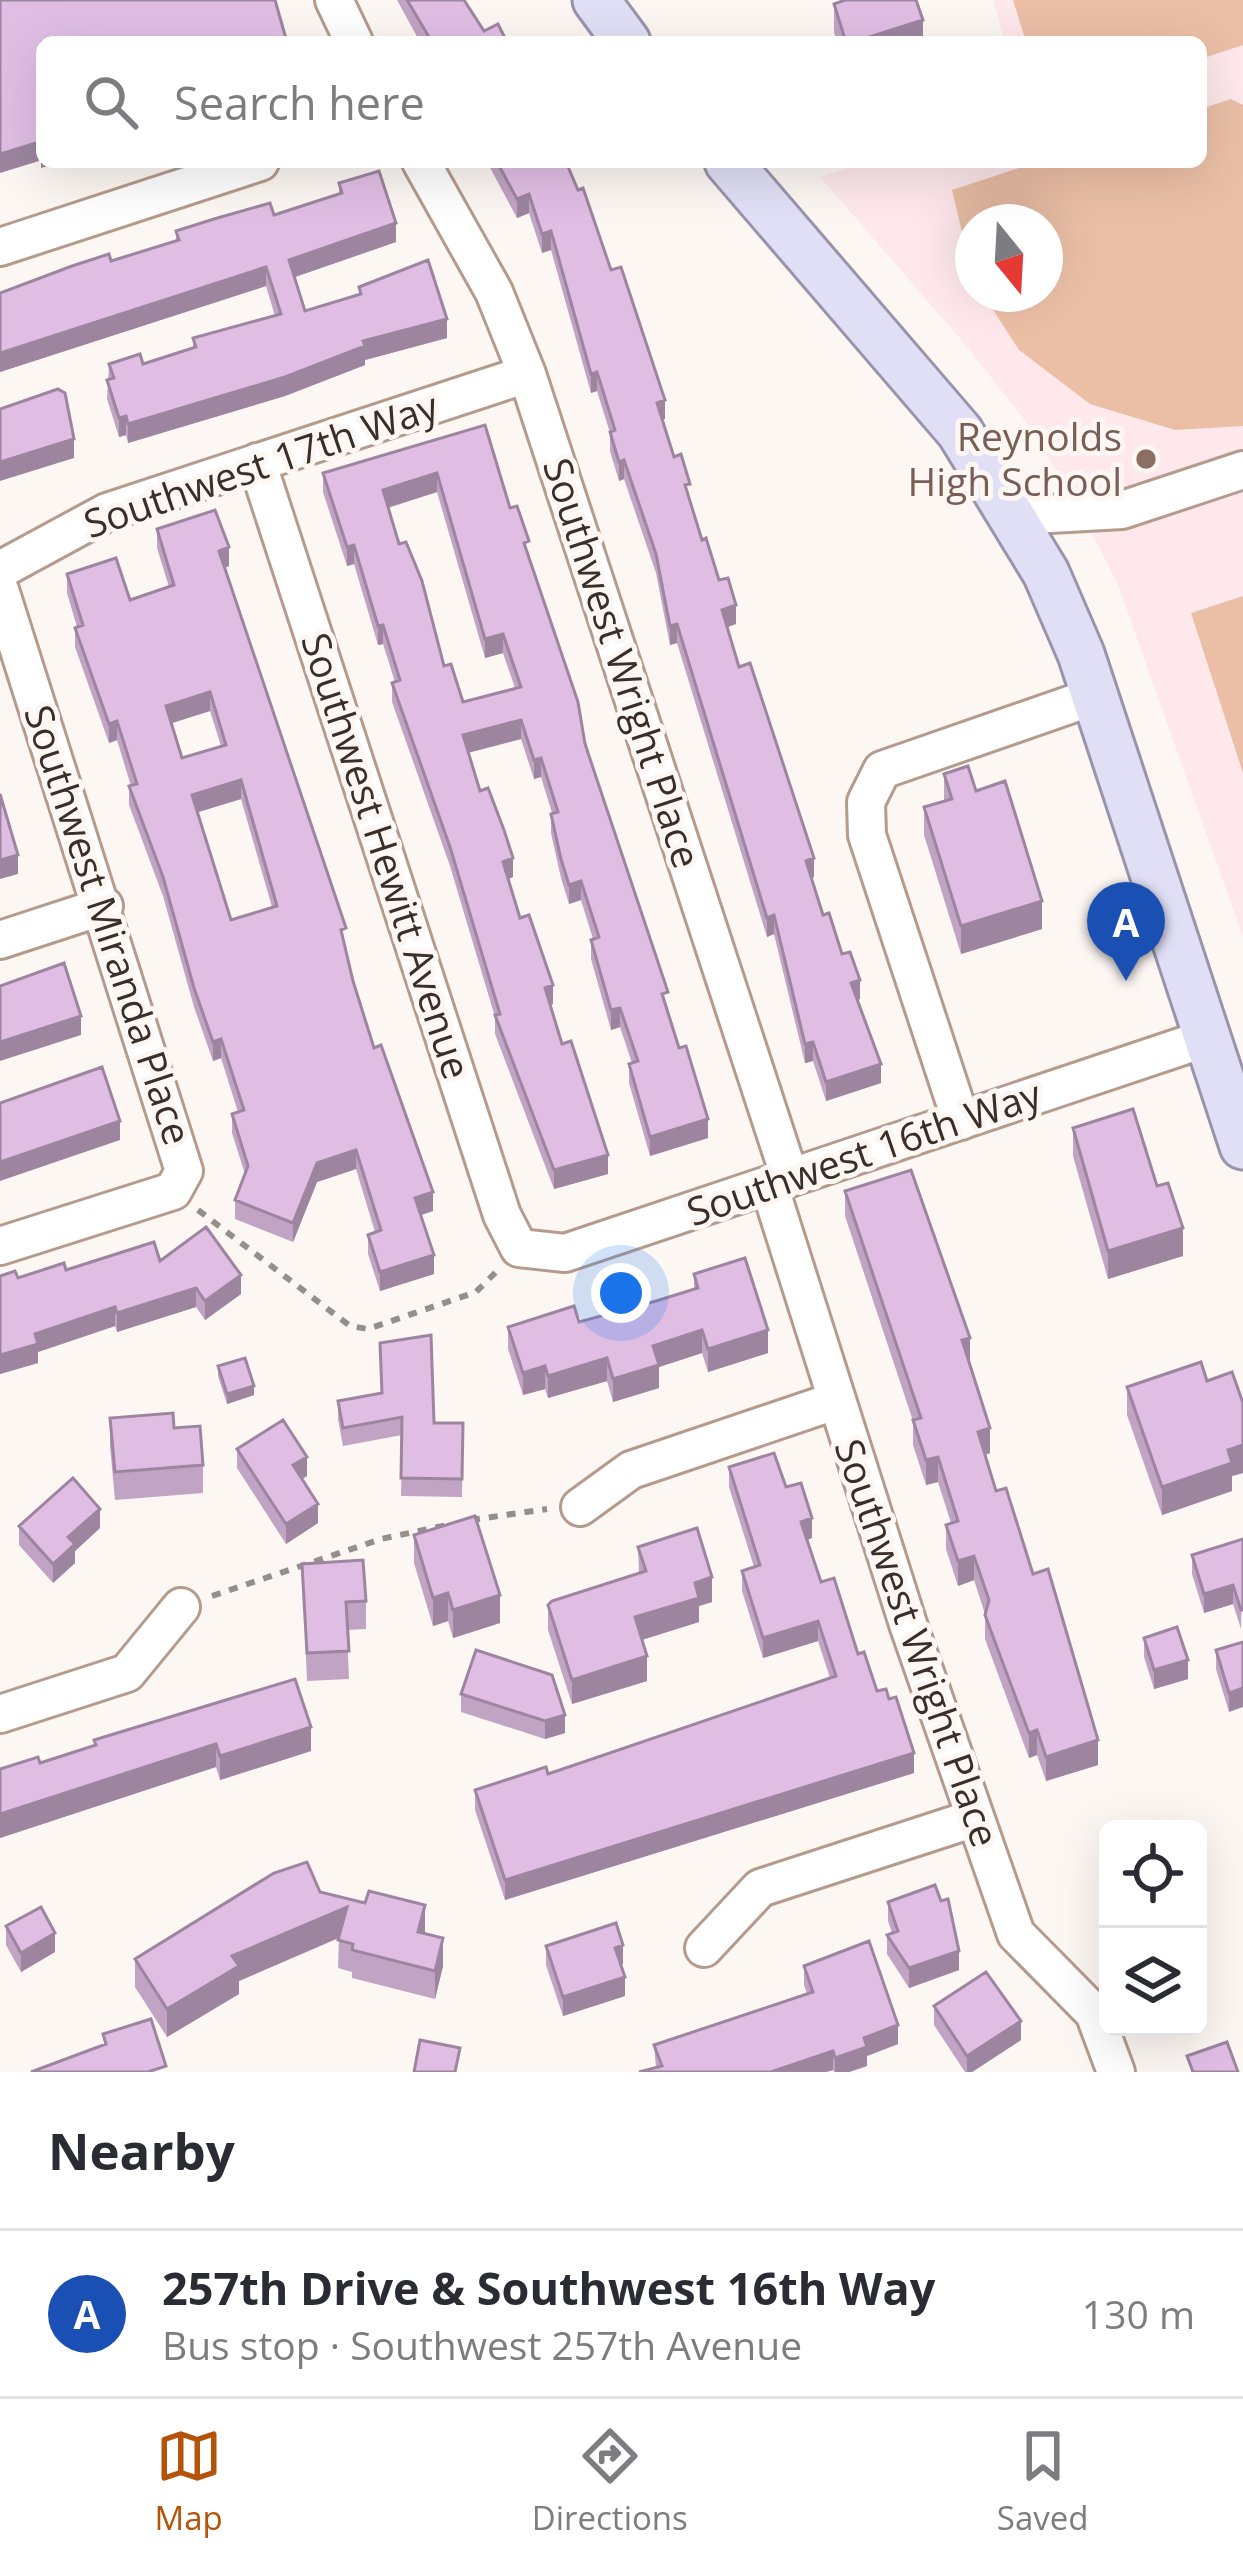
<!DOCTYPE html>
<html lang="en">
<head>
<meta charset="utf-8">
<style>
	body { margin:0; font-family:"Open Sans",sans-serif; background:#f7f7f7; color:#2b2b33 }
	.controls { position:absolute; right:36px; bottom:36px; display:grid; overflow:hidden; border-radius:18px; box-shadow:0 12px 48px #0002 }
	.controls button { width:108px; height:108px; display:grid; place-items:center; padding:0; border:0; border-bottom:3px solid #e1e1e2; background:#fff; color:#2b2b33; font:60px sans-serif }
	.compass { position:absolute; left:955px; top:204px; width:108px; height:108px; border-radius:50%; background:#fff; box-shadow:0 12px 48px #0002; rotate:162deg }
	.you { position:absolute; left:621px; top:1293px; width:42px; height:42px; margin:-30px; border:9px solid #fff; border-radius:50%; background:#1a73e8; box-shadow:0 0 0 18px #1a73e833 }
	.badge { display:grid; place-items:center; width:78px; height:78px; border-radius:50%; background:#b45309; color:#fff; font-size:39px; font-weight:700 }
	.pin { position:absolute; translate:-50% -99px; filter:drop-shadow(0 3px 6px #0008) }
	.pin::after { content:''; position:absolute; top:63px; width:42px; height:36px; background:inherit; clip-path:polygon(0 0,100% 0,50% 100%) }
	.list { margin:0; padding:0; list-style:none }
	h2 { display:flex; justify-content:space-between; align-items:center; height:156px; margin:0; padding:0 48px; font-size:51px }
	h2 small { font-size:39px; font-weight:400; color:#7c7c81 }
	.list li { display:grid; grid-template-columns:78px 1fr auto; gap:36px; align-items:center; box-sizing:border-box; height:168px; padding:0 48px; border-top:3px solid #e1e1e2 }
	.list b { display:block; font-size:45px; white-space:nowrap }
	.list p { margin:0; font-size:39px; white-space:nowrap; color:#7c7c81 }
	.list em { font-size:39px; font-style:normal; color:#7c7c81 }
	.icon { flex:none; width:66px; height:66px; fill:none; stroke:currentColor; stroke-width:2; stroke-linecap:round; stroke-linejoin:round }
	.map { position:relative; flex:none; width:1243px; height:2072px; overflow:hidden }
	.search { position:absolute; background:#fff; box-shadow:0 12px 48px #0002; left:36px; right:36px; top:36px; height:132px; display:flex; align-items:center; gap:30px; box-sizing:border-box; padding:0 42px; border-radius:18px; color:#7c7c81; font-size:45px }
	.sheet { height:324px; background:#fff }
	nav { display:flex; justify-content:space-around; align-items:center; box-sizing:border-box; height:168px; border-top:3px solid #e1e1e2; background:#fff; font-size:33px; color:#7c7c81 }
	nav a { display:grid; justify-items:center; gap:6px }
	nav .on { color:#b45309 }
	.map>svg:first-child { display:block }
	.education { fill:#fee8ec; fill-rule:evenodd }
	.green { fill:#ebbfa6 }
	.lines { fill:none; stroke-linecap:round; stroke-linejoin:round }
	.minor-casing { stroke:#b59b8b; stroke-width:42 }
	.major-casing { stroke:#9994a9; stroke-width:51 }
	.path { stroke:#968e89; stroke-width:6; stroke-dasharray:9 9; stroke-linecap:butt }
	.minor { stroke:#fff; stroke-width:36 }
	.major { stroke:#e0dff5; stroke-width:45 }
	.wall { fill:#c1a3c4; fill-rule:evenodd }
	.shaded-wall { fill:#9d85a0 }
	.building { fill:#e0bee4; stroke:#9d85a0; stroke-width:3; fill-rule:evenodd }
	.education-dot { fill:#8d6e63; stroke:#fdf7f4; stroke-width:4.5 }
	.labels { text-anchor:middle; stroke-width:10; stroke-linejoin:round; paint-order:stroke }
	.education-label { font-size:39px; fill:#785e54; stroke:#fdf7f4; text-anchor:end }
	.street-label { font-size:39px; fill:#392f28; stroke:#fdf7f4 }
</style>
</head>
<body>
<div class="map">
<svg width="1243" height="2072" viewBox="0 0 1243 2072">
	<rect width="100%" height="100%" fill="#fdf7f4"/>
	<!-- education -->
	<path class="education" d="M993,0H1243V937L1118,585L1075,499L1023,418L963,342L820,177L868,162H1201V42H1005ZM973,222H1045V294H973Z"/>
	<!-- green -->
	<path class="green" d="M1013,0H1243V45L1201,59V42H1026Z
		M1231,99L1243,105V426L1175,430L1090,404L1019,350L983,294H1045V222H973V278L952,190L1037,162H1201V109Z
		M1243,596V773L1191,613Z"/>
	<g class="lines">
		<defs>
			<path id="minor" d="M334,0L354,42
				M421,162L494,292L527,374L790,1178
				M0,247L260,162
				M257,462L502,1215L519,1248L565,1253L1207,1038
				M1014,516L1122,510L1243,470
				M0,570L107,512L527,374
				M0,590L184,1171L173,1191L0,1246
				M0,940L104,906
				M961,1121L867,835L866,802L882,770L1095,696
				M769,1185L908,1624L1016,1934L1094,2013L1116,2072
				M580,1507L631,1470L835,1401
				M0,1714L127,1673L181,1607
				M704,1948L760,1888L975,1818"/>
			<path id="major" d="M596,0L627,42
				M728,162L960,432L1046,573L1081,654L1243,1146"/>
		</defs>
		<!-- minor casing -->
		<use href="#minor" class="minor-casing"/>
		<!-- major casing -->
		<use href="#major" class="major-casing"/>
		<!-- path -->
		<path class="path" d="M198,1210L350,1326L368,1329L476,1292L496,1272
			M471,1520L547,1509
			M212,1596L381,1539L452,1524"/>
		<!-- minor -->
		<use href="#minor" class="minor"/>
		<!-- major -->
		<use href="#major" class="major"/>
	</g>
	<!-- wall -->
	<path class="wall" d="M397,0H464L484,31L507,42H420Z
		M834,4L923,42H837L834,32Z
		M487,162H566L611,270L665,419L662,420L702,540L736,624L727,627L739,667L814,877L811,878L823,915L842,954L860,999L857,1000L881,1083L826,1101L813,1061L805,1063L774,934L767,937L677,643L670,645L656,573L624,479L619,481L610,451V433L597,391L591,393L551,250L542,253L529,213L517,218Z
		M339,183L396,242L295,277L305,311L359,295V287L447,338L365,360V365L285,396L128,443L126,435L119,437L107,399L109,364H143L193,348V338L275,316L266,286L0,372V293L176,241V231L274,215L339,193Z
		M485,425L510,508L529,557L708,1138L650,1156L629,1083V1064L632,1063L620,1027L611,1030L591,959V940L593,939L581,900L569,904L561,878L551,833V814L552,813L541,777L534,779L521,739L468,753L480,791L513,877L508,879L520,918L553,1004L550,1005L562,1044L608,1174L554,1189L495,1034V1017L450,866L392,702V683L395,682L383,644L378,645L354,564L347,566L323,492V473ZM437,492L485,658L503,653L515,688L463,702L444,666L388,508Z
		M157,529L229,566L225,568L346,947L353,981L374,1048L433,1211L421,1215L434,1274L380,1291L368,1254V1235L375,1232L356,1169L317,1182L293,1242L235,1219V1200L245,1174L232,1133V1114L238,1112L221,1058L213,1061L194,1007L163,896L129,805V786H131L117,740L109,743L75,647V628L77,627L67,593V574L130,600L169,587L157,548ZM210,711L221,746L182,758L171,723ZM241,799L272,907L231,920L198,812Z
		M944,774L1042,929L961,954L924,835V807L944,801Z
		M1073,1128L1157,1186L1183,1256L1108,1279L1073,1156Z
		M845,1191L969,1363L990,1453L985,1455L996,1491L1033,1574L1098,1765L1046,1781L1037,1755L1029,1758L985,1639V1614L974,1580L958,1586L946,1549V1525L951,1523L938,1482L926,1485L913,1445V1421L845,1216Z
		M160,1261L241,1294L205,1320L196,1307L117,1332L115,1326L38,1352V1363L0,1374V1276L18,1278L66,1270Z
		M694,1274L768,1353L708,1372L702,1353L659,1367V1388L613,1402L607,1381L548,1398L545,1389L523,1395L508,1349V1327L579,1322L656,1301L694,1289Z
		M218,1366L254,1395L227,1404L218,1376Z
		M1207,1381L1243,1403V1473L1232,1476V1491L1162,1515L1127,1415V1387Z
		M338,1401L434,1423H463L462,1497L401,1496L402,1435L343,1446L338,1419Z
		M110,1418L174,1428L203,1465V1493L115,1500L110,1446Z
		M237,1449L307,1476L302,1479L318,1523L286,1544L237,1468Z
		M729,1467L786,1487L812,1538L807,1540L821,1582L877,1691L914,1773L505,1900L475,1810V1790L548,1774L830,1678L818,1641L763,1658L742,1591V1571L754,1567L729,1487Z
		M19,1526L100,1528L75,1551V1563L53,1583L19,1545Z
		M414,1535L500,1623L453,1638L448,1621L433,1626L414,1563Z
		M1243,1539L1241,1629L1233,1604L1204,1613L1192,1574V1555Z
		M638,1547L712,1602L699,1606V1622L642,1640L647,1681L572,1704L548,1630V1605L639,1573Z
		M302,1564L366,1601V1629L347,1630L349,1679L307,1681Z
		M1144,1638L1188,1679L1154,1689L1144,1657Z
		M1243,1642L1229,1712L1216,1669V1650Z
		M476,1650L565,1733L545,1739L461,1712V1694Z
		M94,1740L311,1751L220,1780L216,1767L0,1838V1769L40,1763L94,1745Z
		M320,1892L425,1934L443,1966L435,1999L352,1978V1972L338,1968L339,1938L239,1981V1994L167,2037L135,1987V1959Z
		M888,1902L959,1970L909,1988L887,1954V1935L892,1933L888,1921Z
		M6,1926L55,1952L21,1972L6,1945Z
		M546,1946L623,1964L621,1965L625,1996L563,2016L546,1965Z
		M804,1966L898,2044L867,2056V2066L849,2072H834L833,2070L826,2072H639L656,2068L654,2045L807,1994L804,1985Z
		M934,2006L1021,2040L972,2072H965L934,2025Z"/>
	<!-- shaded-wall -->
	<path class="shaded-wall" d="M923,20V42H854Z
		M39,142V161L0,173V154Z
		M41,149L42,162H62L41,168Z
		M529,194V213L517,218V199Z
		M396,223V242L289,279V260Z
		M551,231V250L542,253V234Z
		M266,267V286L0,372V353Z
		M447,319V338L365,360V365L285,396L128,443V424L363,341Z
		M597,372V391L591,393V374Z
		M665,400V419L657,422V403Z
		M126,416V435L119,437V418Z
		M74,439V458L0,481V462Z
		M624,460V479L619,481V462Z
		M437,473V492L383,509V490Z
		M354,545V564L347,566V547Z
		M229,547V566L219,570V551Z
		M736,605V624L722,629V610Z
		M677,624V643L670,645V626Z
		M383,625V644L378,645V626Z
		M503,634V653L485,658V639Z
		M210,692V711L166,725V706Z
		M521,720V739L463,754V735Z
		M117,721V740L109,743V724Z
		M541,758V777L534,779V760Z
		M241,780V799L192,814V795Z
		M18,855V874L0,879V860Z
		M513,858V877L503,881V862Z
		M814,858V877L806,880V861Z
		M581,881V900L569,904V885Z
		M1042,901V929L961,954V926Z
		M774,915V934L767,937V918Z
		M860,980V999L851,1002V983Z
		M553,985V1004L545,1007V988Z
		M620,1008V1027L611,1030V1010Z
		M81,1016V1035L0,1061V1042Z
		M221,1039V1058L213,1061V1042Z
		M813,1042V1061L805,1063V1044Z
		M881,1064V1083L826,1101V1082Z
		M708,1119V1138L650,1156V1137Z
		M120,1121V1140L0,1181V1162Z
		M356,1150V1169L317,1182L293,1242V1223L317,1163Z
		M608,1155V1174L554,1189V1170Z
		M433,1192V1211L415,1217V1198Z
		M1183,1228V1256L1108,1279V1251Z
		M434,1255V1274L380,1291V1272Z
		M241,1275V1294L205,1320V1301Z
		M196,1288V1307L117,1332V1313Z
		M115,1307V1326L38,1352V1363L0,1374V1355L35,1334Z
		M702,1330V1353L659,1367V1388L613,1402V1379L653,1346Z
		M768,1330V1353L708,1372V1349Z
		M970,1338V1363L962,1340Z
		M607,1358V1381L548,1398V1376Z
		M545,1366V1389L523,1395V1373Z
		M254,1386V1395L227,1404V1394Z
		M990,1428V1453L978,1457V1432Z
		M1243,1445V1473L1232,1476V1491L1162,1515V1487L1228,1450Z
		M307,1457V1476L293,1484V1465Z
		M938,1457V1482L926,1485V1460Z
		M318,1504V1523L286,1544V1524Z
		M100,1509V1528L75,1551V1563L53,1583V1564L68,1537Z
		M812,1518V1538L801,1542V1522Z
		M974,1556V1580L958,1586V1561Z
		M712,1577V1602L699,1606V1622L635,1642V1617L695,1583Z
		M1233,1585V1604L1204,1613V1594Z
		M448,1593V1621L433,1626V1598Z
		M500,1595V1623L453,1638V1610Z
		M818,1621V1641L763,1658V1638Z
		M647,1656V1681L572,1704V1680Z
		M1188,1660V1679L1154,1689V1670Z
		M1243,1688V1707L1229,1712V1693Z
		M565,1715V1733L545,1739V1721Z
		M311,1727V1751L220,1780V1756Z
		M1037,1730V1755L1029,1758V1733Z
		M1098,1740V1765L1046,1781V1757Z
		M216,1744V1767L0,1838V1814Z
		M914,1753V1773L505,1900V1880Z
		M425,1905V1933L418,1932Z
		M347,1907V1934L239,1981V1994L167,2037V2009L232,1956Z
		M55,1933V1952L21,1972V1953Z
		M443,1938V1966L435,1999V1971Z
		M623,1945V1964L615,1967V1948Z
		M959,1951V1970L909,1988V1968Z
		M625,1977V1996L563,2016V1997Z
		M1021,2021V2040L972,2072H967V2056Z
		M898,2025V2044L867,2056V2066L849,2072H835V2058L864,2038Z
		M833,2051V2070L826,2072H771Z"/>
	<!-- building -->
	<path class="building" d="M0,0H275L287,42H42V149L39,142L0,154Z
		M407,0H464L484,31L498,24L507,42H432Z
		M845,0H916L923,20L854,42H846L834,4Z
		M497,162H566L578,190L583,188L611,270L621,267L665,400L657,403L674,457L681,454L690,484L685,485L702,540L706,538L719,580L728,578L736,605L722,610L739,667L750,663L814,858L806,861L823,915L829,913L842,954L850,952L860,980L851,983L881,1064L826,1082L813,1042L805,1044L774,915L767,918L677,624L670,626L656,554L624,460L619,462L610,432L615,430L597,372L591,374L551,231L542,234L529,194L517,199Z
		M379,171L396,223L289,260L305,311L361,294L359,287L428,260L447,319L363,341L365,346L285,377L128,424L126,416L119,418L107,380L114,378L109,364L140,354L143,364L196,347L193,338L281,314L266,267L0,353V293L72,266L109,254L111,261L179,240L176,231L214,219L270,203L274,215L342,193L339,183Z
		M58,389L65,393L74,439L0,462V409Z
		M485,425L510,508L517,506L529,541L524,543L578,702L585,744L668,992L662,994L679,1048L686,1046L708,1119L650,1137L629,1064L638,1061L620,1008L611,1010L591,940L599,937L581,881L569,885L561,859L551,814L558,812L541,758L534,760L521,720L463,735L480,791L488,788L504,830L513,858L503,862L520,918L529,915L553,985L545,988L562,1044L571,1041L608,1155L554,1170L495,1015L500,1014L450,847L392,683L400,680L383,625L378,626L354,545L347,547L323,473ZM437,473L485,639L503,634L521,687L463,702L451,664L444,666L422,581L406,542L399,544L383,490Z
		M215,510L229,547L219,551L346,928L341,930L353,981L374,1048L381,1045L433,1192L415,1198L434,1255L380,1272L368,1235L381,1230L356,1150L317,1163L293,1223L235,1200L248,1166L232,1114L244,1110L221,1039L213,1042L194,988L163,877L129,786L137,784L117,721L109,724L75,628L83,625L67,574L116,558L130,600L174,585L157,529ZM210,692L226,745L182,758L166,706ZM241,780L277,906L231,920L192,795Z
		M968,766L976,791L1005,781L1042,901L961,926L924,807L952,799L944,774Z
		M0,794L18,855L0,860Z
		M64,963L81,1016L0,1042V986Z
		M102,1067L120,1121L0,1162V1103Z
		M1133,1109L1157,1186L1168,1183L1183,1228L1108,1251L1073,1128Z
		M911,1170L970,1338L962,1340L990,1428L978,1432L996,1491L1006,1488L1033,1574L1048,1569L1098,1740L1046,1757L1037,1730L1029,1733L985,1615L989,1600L974,1556L958,1561L946,1525L958,1521L938,1457L926,1460L913,1420L921,1418L845,1191Z
		M206,1227L241,1275L205,1301L196,1288L117,1313L115,1307L35,1334L38,1344L0,1355V1276L15,1271L18,1278L64,1263L66,1270L154,1242L160,1261Z
		M745,1258L768,1330L708,1349L702,1330L653,1346L659,1365L613,1379L607,1358L548,1376L545,1366L523,1373L508,1327L574,1306L579,1322L656,1301L698,1288L694,1274Z
		M431,1335L434,1423H463L462,1479L401,1478L402,1417L343,1428L338,1401L382,1393L380,1343Z
		M245,1358L254,1386L227,1394L218,1366Z
		M1201,1362L1207,1381L1232,1372L1243,1403V1445L1228,1450L1232,1463L1162,1487L1127,1387Z
		M173,1413L174,1428L200,1426L203,1465L115,1472L110,1418Z
		M283,1420L307,1457L293,1465L318,1504L286,1524L237,1449Z
		M774,1453L786,1487L801,1483L812,1518L801,1522L821,1582L834,1578L858,1654L864,1652L877,1691L886,1689L889,1699L896,1697L914,1753L505,1880L475,1790L546,1767L548,1774L836,1676L818,1621L763,1638L742,1571L760,1565L729,1467Z
		M73,1478L100,1509L68,1537L75,1544L53,1564L19,1526Z
		M475,1516L500,1595L453,1610L448,1593L433,1598L414,1535Z
		M697,1528L712,1577L695,1583L699,1598L635,1617L647,1656L572,1680L548,1605L552,1601L646,1571L638,1547Z
		M1243,1539V1610H1241L1233,1585L1204,1594L1192,1555Z
		M363,1560L366,1601L346,1602L349,1651L307,1653L302,1564Z
		M1177,1627L1188,1660L1154,1670L1144,1638Z
		M1243,1642V1688L1229,1693L1216,1650Z
		M476,1650L552,1675L565,1715L545,1721L461,1694Z
		M295,1679L311,1727L220,1756L216,1744L0,1814V1769L38,1757L40,1763L96,1745L94,1740Z
		M307,1862L320,1892L365,1903L369,1891L425,1905L418,1932L443,1938L435,1971L352,1950L353,1944L338,1940L347,1907L232,1956L239,1966L167,2009L135,1959L274,1873Z
		M935,1885L941,1901L948,1899L959,1951L909,1968L887,1935L898,1931L888,1902Z
		M41,1907L55,1933L21,1953L6,1926Z
		M616,1923L623,1945L615,1948L625,1977L563,1997L546,1946Z
		M869,1941L898,2025L864,2038L867,2047L835,2058L833,2051L771,2072H639L662,2066L654,2045L813,1992L804,1966Z
		M986,1972L1021,2021L967,2056L934,2006Z
		M151,2019L166,2066L148,2072H31L106,2044L103,2034Z
		M420,2040L460,2048L455,2072H414Z
		M1227,2042L1238,2072H1193L1187,2056Z"/>
	<!-- markers -->
	<circle class="education-dot" cx="1146" cy="459" r="12"/>
	<g class="labels">
		<!-- education labels -->
		<g class="education-label">
			<text x="1122" y="451">Reynolds<tspan x="1122" dy="45">High School</tspan></text>
		</g>
		<!-- street labels -->
		<g class="street-label">
			<text transform="translate(261 465) rotate(-19)" y="14">Southwest 17th Way</text>
			<text transform="translate(622 663) rotate(72)" y="14">Southwest Wright Place</text>
			<text transform="translate(386 856) rotate(72)" y="14">Southwest Hewitt Avenue</text>
			<text transform="translate(108 925) rotate(72)" y="14">Southwest Miranda Place</text>
			<text transform="translate(864 1153) rotate(-19)" y="14">Southwest 16th Way</text>
			<text transform="translate(917 1643) rotate(71)" y="14">Southwest Wright Place</text>
		</g>
	</g>
</svg>
<div class="controls">
<button><svg class="icon" aria-label="locate" viewBox="0 0 24 24"><circle cx="12" cy="12" r="6"/><path d="M12 2v4M12 18v4M2 12h4M18 12h4"/></svg></button>
<button><svg class="icon" aria-label="layers" viewBox="0 0 24 24"><path d="M12 4l9 5-9 5-9-5zM3 14l9 5 9-5"/></svg></button>
</div>
<svg class="compass" viewBox="-18 -18 36 36"><path d="M0-13l5 13h-10z" fill="#e53935"/><path d="M0 13l5-13h-10z" fill="#7c7c81"/></svg>
<div class="you"></div>
<div class="pin badge" style="left:1126px;top:981px;background:#1a4fb4">A</div>
<div class="search"><svg class="icon" aria-label="search" viewBox="0 0 24 24"><circle cx="10" cy="10" r="6"/><path d="M15 15l6 6"/></svg>Search here</div>
</div>
<section class="sheet">
<h2>Nearby<small></small></h2>
<ul class="list">
<li><span class="badge" style="background:#1a4fb4">A</span><div><b>257th Drive &amp; Southwest 16th Way</b><p>Bus stop · Southwest 257th Avenue</p></div><em>130 m</em></li>
</ul>
</section>
<nav>
<a class="on"><svg class="icon" aria-label="map" viewBox="0 0 24 24"><path d="M3 6l6-2 6 2 6-2v14l-6 2-6-2-6 2zM9 4v14M15 6v14"/></svg>Map</a>
<a><svg class="icon" aria-label="directions" viewBox="0 0 24 24"><path d="M12 3l9 9-9 9-9-9zM9 14v-3h6M13 9l2 2-2 2"/></svg>Directions</a>
<a><svg class="icon" aria-label="saved" viewBox="0 0 24 24"><path d="M7 4h10v16l-5-4-5 4z"/></svg>Saved</a>
</nav>
</body>
</html>
